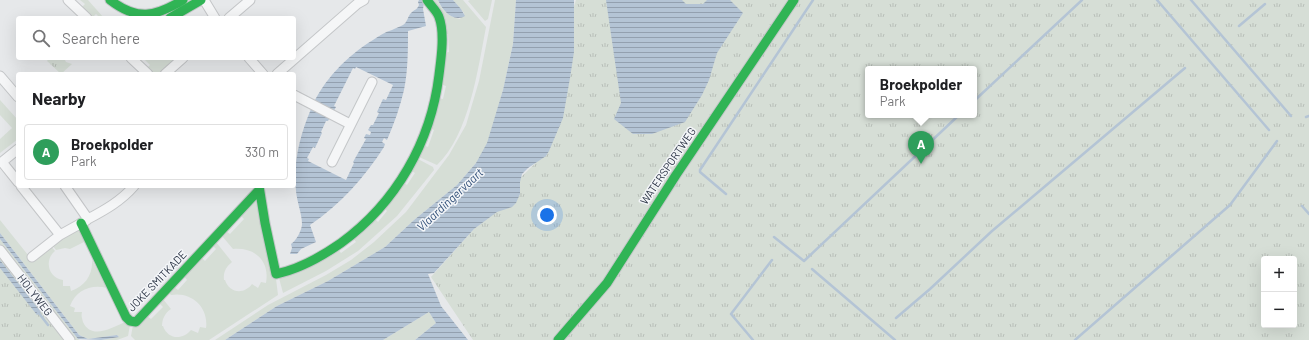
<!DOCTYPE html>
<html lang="en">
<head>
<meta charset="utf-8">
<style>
	body { margin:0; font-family:Barlow,sans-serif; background:#f2f2f2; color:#202124 }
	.controls { position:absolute; right:12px; bottom:12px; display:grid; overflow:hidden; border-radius:4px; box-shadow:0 4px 16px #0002 }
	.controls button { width:36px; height:36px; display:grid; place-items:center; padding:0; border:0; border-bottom:1px solid #e0e0e0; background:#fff; color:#202124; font:20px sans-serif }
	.you { position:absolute; left:547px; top:215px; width:14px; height:14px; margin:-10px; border:3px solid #fff; border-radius:50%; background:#1a73e8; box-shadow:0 0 0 6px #1a73e833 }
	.badge { display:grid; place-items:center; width:26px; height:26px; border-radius:50%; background:#ea580c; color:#fff; font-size:13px; font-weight:700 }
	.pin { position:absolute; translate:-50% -33px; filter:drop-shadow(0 1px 2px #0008) }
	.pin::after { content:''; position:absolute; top:21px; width:14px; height:12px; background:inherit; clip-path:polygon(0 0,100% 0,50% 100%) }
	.popup { position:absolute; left:865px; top:66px; width:112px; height:52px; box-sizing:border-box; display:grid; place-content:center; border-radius:4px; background:#fff; filter:drop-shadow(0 1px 3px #0005); font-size:13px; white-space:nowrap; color:#757577 }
	.popup b { font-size:15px; color:#202124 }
	.popup::after { content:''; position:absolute; left:50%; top:100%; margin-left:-8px; border:8px solid transparent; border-top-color:#fff }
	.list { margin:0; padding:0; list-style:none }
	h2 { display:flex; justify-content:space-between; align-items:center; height:52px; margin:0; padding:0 16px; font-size:17px }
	h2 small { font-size:13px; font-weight:400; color:#757577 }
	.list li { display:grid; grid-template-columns:26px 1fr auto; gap:12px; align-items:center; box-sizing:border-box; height:56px; margin:0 8px 8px; padding:0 8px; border:1px solid #e0e0e0; border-radius:4px }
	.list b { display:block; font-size:15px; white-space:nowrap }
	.list p { margin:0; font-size:13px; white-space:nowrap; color:#757577 }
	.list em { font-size:13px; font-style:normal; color:#757577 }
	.icon { flex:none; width:22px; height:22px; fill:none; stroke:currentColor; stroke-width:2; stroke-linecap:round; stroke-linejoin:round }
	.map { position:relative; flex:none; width:1309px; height:340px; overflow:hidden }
	.search { position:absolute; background:#fff; box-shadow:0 4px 16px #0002; left:16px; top:16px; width:280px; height:44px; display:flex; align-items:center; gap:10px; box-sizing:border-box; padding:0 14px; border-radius:4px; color:#757577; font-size:15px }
	.panel { position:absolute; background:#fff; box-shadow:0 4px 16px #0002; left:16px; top:72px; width:280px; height:116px; border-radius:4px }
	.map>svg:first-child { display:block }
	.grass { fill:#d6ded6 }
	.park { fill:url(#park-tufts); fill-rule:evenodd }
	.water { fill:url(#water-rules); fill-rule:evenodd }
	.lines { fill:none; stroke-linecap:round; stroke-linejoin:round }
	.stream { stroke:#b4c4d5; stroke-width:2.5 }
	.street-casing { stroke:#c4c6c8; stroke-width:11 }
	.fast-casing { stroke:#c4c6c8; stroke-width:11 }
	.street { stroke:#f5f6f7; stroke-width:9 }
	.fast { stroke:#30b455; stroke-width:9 }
	.labels { text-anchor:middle; stroke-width:3; stroke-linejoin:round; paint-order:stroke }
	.street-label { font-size:11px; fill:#2b3445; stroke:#f4f6f9 }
	.water-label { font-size:12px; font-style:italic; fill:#34527a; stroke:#f4f6f9 }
</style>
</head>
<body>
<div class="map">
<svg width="1309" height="340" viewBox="0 0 1309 340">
	<defs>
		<pattern id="park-tufts" width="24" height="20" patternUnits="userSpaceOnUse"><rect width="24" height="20" fill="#d6ded6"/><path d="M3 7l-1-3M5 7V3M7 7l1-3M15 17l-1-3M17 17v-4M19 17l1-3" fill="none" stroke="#b8bfb9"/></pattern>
		<pattern id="water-rules" width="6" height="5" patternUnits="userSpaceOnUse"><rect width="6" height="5" fill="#b4c4d5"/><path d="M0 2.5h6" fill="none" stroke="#93a0af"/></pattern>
	</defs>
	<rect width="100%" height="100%" fill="#e6e8ea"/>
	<!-- grass -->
	<path class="grass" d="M80,0H88L104,18H100L96,14L92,18L81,8L85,4Z
		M430,0H438C442,11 449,17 460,19L464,13L453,0H463L486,27C478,69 469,135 437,165L419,157L423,145L428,147L434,130L429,128L438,98L443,99L446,86L440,84L443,53L449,52L448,34H443Z
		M470,0H492L488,19L485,21L468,1Z
		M495,0H516L513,44L503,90L490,137L485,150L476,163L457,185L414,220L385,247L328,281L277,306L225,340H215L268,305L326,275L351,260L374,242L406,212L449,155L466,125L479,81Z
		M143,58H172L171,59L174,63L162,74H152L146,69L150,65Z
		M0,100L18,120V139L0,153V139L12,128L0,115Z
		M418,159L433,167L434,170L397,216L358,251L326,271L283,293L279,278L337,248L341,253L356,242L352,237L374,218L378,222L387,211L383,207L403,182L407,185L415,173L410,170Z
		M255,199L276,279L278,295L209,340H135L131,336L133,325L147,316L151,319L163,307L159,303L163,299L171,309C165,313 162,319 162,326H163C168,340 183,340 191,330L198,333L200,327L206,328C209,307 191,291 171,295L169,293L174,287L178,290L187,280L184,276L201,257L205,261L216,249L212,245L216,242L232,262C226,267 223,272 224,280H225C229,293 244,295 252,284L258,288L261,282L266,283C270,261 255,247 233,249L222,236L226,231L230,234L244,219L240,215Z
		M0,220L32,260L51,246L55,251C44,260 48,278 63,280V286H70L71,291C85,286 93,275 92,260L107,288C91,284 76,290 70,306L75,308L74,312H82C81,316 82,318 83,322C91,340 112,328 125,322L130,325L128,336L117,340H101L119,337L117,335L88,339L79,335L0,233Z
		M80,228L86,241L70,249L65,248L56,250L52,245Z
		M0,239L78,339L80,340H75L50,307L43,301L0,244Z
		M429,312L436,323L415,340H383Z"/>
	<!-- park -->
	<path class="park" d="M576,0H1309V340H473L431,277L474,229L503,206L518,180L550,149L572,12ZM868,69H974V115H868ZM1264,259H1294V325H1264Z
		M49,58H64L66,62L72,64L61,74L47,61Z
		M0,245L74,340H0Z"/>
	<!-- water -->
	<path class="water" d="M419,0H422L424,3L423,9L426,26L408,31C408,50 408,71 404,90C400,107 394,124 387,140L384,138L382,142L385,144L384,147C364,178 341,204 310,225L316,242L301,249L297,254H290L292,248L291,244C296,241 302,230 302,224C302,214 297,202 296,191C293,162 300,135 311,109C323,80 347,56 373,40C379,36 385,32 392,30C395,28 400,27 403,25C407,23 408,16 411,13C415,9 417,10 419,5L418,2ZM356,67L393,85L386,100L383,99L377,112L379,113L373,125H371L368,130L371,132L370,135L366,134L364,138L366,139L353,162L354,163L346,180L308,161L309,159L307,158L313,147L315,148L322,133L321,132L326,121H328L336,107L334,106L353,68L355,69Z
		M438,0H453L461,9L465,16C453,23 442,10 438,0Z
		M516,0H574V52L570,78L563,118L549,151L546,156L528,168L522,174L520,182V194L516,203L512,207L497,212L474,229L434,273L428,274L441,306L468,340H415L436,323L429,312L383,340H225L277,306L328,281L385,247L414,220L457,185L476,163L487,143L503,90L513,44Z
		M606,0H682L686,4H703L707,0H730L743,13L717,53L709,80L702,95L685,122L652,134H633L614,119L621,103Z
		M0,233L79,335L88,339L117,335L119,337L101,340L78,339L0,239Z
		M0,260L41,312L37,315L0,268Z"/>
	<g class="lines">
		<!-- stream -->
		<path class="stream" d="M1157,0L1269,130
			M1191,0L1291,116
			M1239,26L1265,4
			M974,101L1082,0
			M1306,117L1309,116
			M726,194L700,172V170L813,0
			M1302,206L1309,214
			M774,237L804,261L959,115
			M812,269L895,340
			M38,312L48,325
			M896,318L930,289L992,231L1043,188L1185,68
			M753,340L731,314L772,260
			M1075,340L1230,205L1277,141"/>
		<defs>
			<path id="street" d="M68,0L87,18
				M204,0L215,18
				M229,18L250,0
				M131,58L148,74
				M249,58L263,74
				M165,74L183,58
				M277,74L357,4L364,0
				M0,76L18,97
				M294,95L350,124
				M18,149L2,162L18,182
				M332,162L372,82
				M21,186L60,235
				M65,186L88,219C105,210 121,201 134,186
				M0,250L70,340
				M32,257L60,235L87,220"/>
			<path id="fast" d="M110,0C137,21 155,17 183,0
				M170,18L201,0
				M259,186L265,223L276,274C300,269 321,257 341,243C396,203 431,142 439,75C441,59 445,33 439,17C437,11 431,6 427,0
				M81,223L126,317L130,321L136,322L259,190
				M558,340L607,283L676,175L794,0"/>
		</defs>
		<!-- street casing -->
		<use href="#street" class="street-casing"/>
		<!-- fast casing -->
		<use href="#fast" class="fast-casing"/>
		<!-- street -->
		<use href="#street" class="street"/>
		<!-- fast -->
		<use href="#fast" class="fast"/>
	</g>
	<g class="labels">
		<!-- street labels -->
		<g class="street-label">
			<text transform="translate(668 166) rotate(-56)" y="4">WATERSPORTWEG</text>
			<text transform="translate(157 281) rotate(-46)" y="4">JOKE SMITKADE</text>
			<text transform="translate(35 295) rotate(52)" y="4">HOLYWEG</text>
		</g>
		<!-- water labels -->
		<g class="water-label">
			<text transform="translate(450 200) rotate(-43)" y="4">Vlaardingervaart</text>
		</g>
	</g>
</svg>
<div class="controls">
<button>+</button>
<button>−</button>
</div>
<div class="you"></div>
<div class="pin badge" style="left:921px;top:164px;background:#2e9e5b">A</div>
<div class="popup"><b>Broekpolder</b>Park</div>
<div class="search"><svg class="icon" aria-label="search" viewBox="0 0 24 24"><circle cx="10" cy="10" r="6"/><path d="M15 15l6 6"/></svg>Search here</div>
<section class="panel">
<h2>Nearby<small></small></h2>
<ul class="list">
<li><span class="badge" style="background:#2e9e5b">A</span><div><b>Broekpolder</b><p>Park</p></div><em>330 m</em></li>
</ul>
</section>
</div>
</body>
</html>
